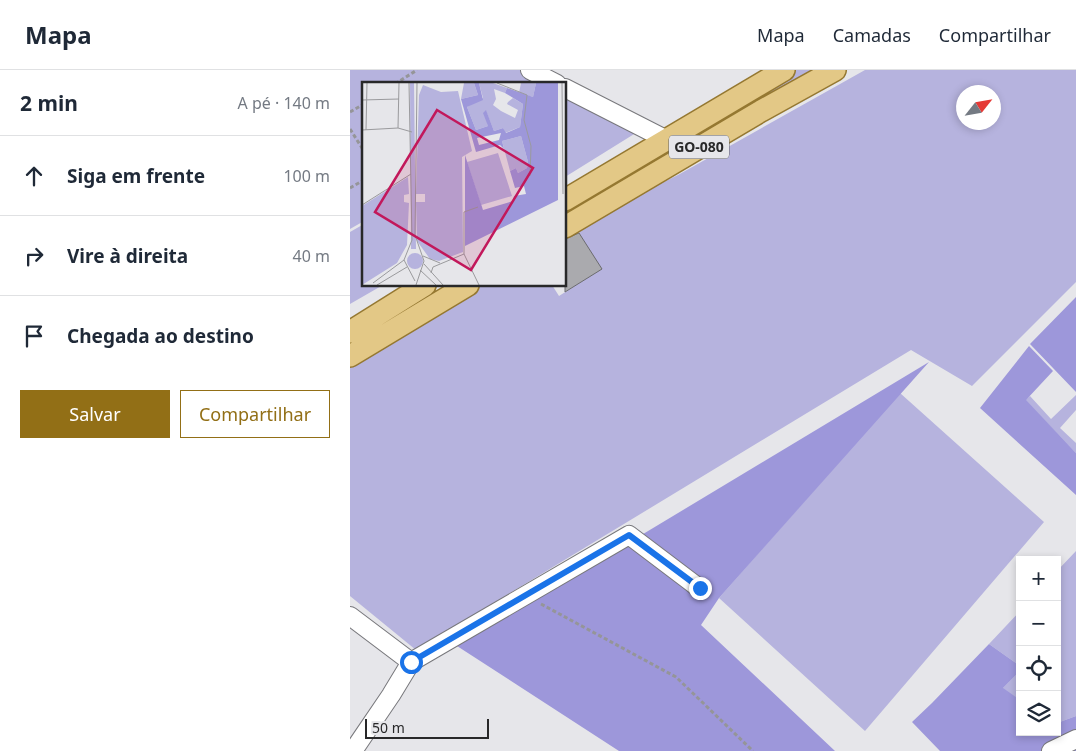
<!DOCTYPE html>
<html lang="pt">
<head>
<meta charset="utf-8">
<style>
	body { margin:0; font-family:"Noto Sans",sans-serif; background:#f2f2f3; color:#1f2937 }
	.controls { position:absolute; right:15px; bottom:15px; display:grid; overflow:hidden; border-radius:0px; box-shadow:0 2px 8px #0003 }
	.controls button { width:45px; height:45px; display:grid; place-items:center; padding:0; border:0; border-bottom:1px solid #e0e1e3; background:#fff; color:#1f2937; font:25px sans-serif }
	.compass { position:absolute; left:606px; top:15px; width:45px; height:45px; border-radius:50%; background:#fff; box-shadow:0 2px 8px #0003; rotate:59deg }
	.scale { position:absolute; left:15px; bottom:12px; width:124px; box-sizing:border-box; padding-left:5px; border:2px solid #282829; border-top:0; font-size:14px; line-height:18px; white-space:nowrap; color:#282829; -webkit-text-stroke:4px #e6e6ea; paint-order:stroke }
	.stop { position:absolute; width:15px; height:15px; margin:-11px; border:4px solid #1a73e8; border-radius:50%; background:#fff }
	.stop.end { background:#1a73e8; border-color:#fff; box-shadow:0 1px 5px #0008 }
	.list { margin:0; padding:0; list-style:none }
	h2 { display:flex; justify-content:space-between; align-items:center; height:65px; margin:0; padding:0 20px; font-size:21px }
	h2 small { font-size:16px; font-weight:400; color:#747a83 }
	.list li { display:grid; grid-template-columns:32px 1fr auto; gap:15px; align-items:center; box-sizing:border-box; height:80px; padding:0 20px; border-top:1px solid #e0e1e3 }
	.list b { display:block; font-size:19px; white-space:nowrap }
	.list em { font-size:16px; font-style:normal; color:#747a83 }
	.actions { display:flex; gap:10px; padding:15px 20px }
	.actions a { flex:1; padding:11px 0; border:1px solid #926f16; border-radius:0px; text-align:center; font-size:18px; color:#926f16 }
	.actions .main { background:#926f16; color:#fff }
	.icon { flex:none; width:28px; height:28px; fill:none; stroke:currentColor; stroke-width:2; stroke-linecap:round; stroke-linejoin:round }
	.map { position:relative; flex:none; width:726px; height:681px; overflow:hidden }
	header { display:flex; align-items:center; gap:30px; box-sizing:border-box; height:70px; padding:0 25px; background:#fff; border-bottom:1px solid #e0e1e3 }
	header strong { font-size:24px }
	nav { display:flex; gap:28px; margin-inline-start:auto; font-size:18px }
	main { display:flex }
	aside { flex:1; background:#fff }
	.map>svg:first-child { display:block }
	.green { fill:#b6b3de; fill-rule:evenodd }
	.forest { fill:#9d97da }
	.building { fill:#aaaaae; stroke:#6b6b6e }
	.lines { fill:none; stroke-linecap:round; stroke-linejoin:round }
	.minor-casing { stroke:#78787c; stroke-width:20 }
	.major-casing { stroke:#957831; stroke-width:24 }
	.path { stroke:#959598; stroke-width:3; stroke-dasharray:4 2.5; stroke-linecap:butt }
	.minor { stroke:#fff; stroke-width:18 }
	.major { stroke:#e3c886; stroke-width:21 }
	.route { stroke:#1a73e8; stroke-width:6 }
	.labels { text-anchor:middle; stroke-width:4.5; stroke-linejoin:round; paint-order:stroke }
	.shield { fill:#e6e6ea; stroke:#616163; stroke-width:1 }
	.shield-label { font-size:14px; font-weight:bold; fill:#282829 }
	.inset-road { fill:none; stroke:#9a9a9d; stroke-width:1 }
	.view { fill:#c2185b; fill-opacity:0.15; stroke:#c2185b; stroke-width:2.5 }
	.inset-edge { fill:none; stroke:#282829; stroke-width:2.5 }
</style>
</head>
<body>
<header>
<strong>Mapa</strong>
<nav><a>Mapa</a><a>Camadas</a><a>Compartilhar</a></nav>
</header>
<main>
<aside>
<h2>2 min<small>A pé · 140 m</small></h2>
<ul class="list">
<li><svg class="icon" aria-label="ahead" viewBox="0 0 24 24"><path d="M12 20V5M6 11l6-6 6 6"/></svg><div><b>Siga em frente</b></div><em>100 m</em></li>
<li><svg class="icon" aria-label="right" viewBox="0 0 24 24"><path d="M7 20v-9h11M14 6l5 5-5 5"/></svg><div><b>Vire à direita</b></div><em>40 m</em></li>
<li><svg class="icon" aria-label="arrive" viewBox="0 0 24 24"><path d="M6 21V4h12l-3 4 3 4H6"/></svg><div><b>Chegada ao destino</b></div></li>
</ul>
<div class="actions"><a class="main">Salvar</a><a>Compartilhar</a></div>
</aside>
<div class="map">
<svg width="726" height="681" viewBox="0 0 726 681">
	<rect width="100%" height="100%" fill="#e6e6ea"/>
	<!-- green -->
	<path class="green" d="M0,0H172L200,14H14V151L0,159Z
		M440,0H463L344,68L215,147V134Z
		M515,0H726V212L622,316L561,280L66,580L0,526V291L127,215H202L209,226L251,199L224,156L328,105ZM614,22H644V52H614Z
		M215,21L289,61L215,107Z
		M14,154V215H33L0,234V162Z
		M550,323L694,452L515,661L369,528Z
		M726,325V340L710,358L726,373V383L675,330L680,326L701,349Z
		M726,481V646L707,653V501Z
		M670,541V596L639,574Z
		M670,601V630L652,619Z"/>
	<!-- forest -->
	<path class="forest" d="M726,227V322L680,274Z
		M679,276L703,301L676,330L726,383V425L630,338Z
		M579,292L369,528L351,555L485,681H269L107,576Z
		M639,574L670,596V601L653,618L670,630V662H707V653L726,646V681H590L562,652L582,633Z"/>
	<!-- building -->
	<path class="building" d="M229,163L252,199L215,222V169Z"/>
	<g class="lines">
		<defs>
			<path id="minor" d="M180,0L207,14
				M215,18L317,70
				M0,546L61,592
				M3,681L41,625L61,592L279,465L349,518
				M701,681L726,669"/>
			<path id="major" d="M215,130L434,0
				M215,157L411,41L485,0
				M0,262L75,215
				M0,286L118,215"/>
		</defs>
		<!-- minor casing -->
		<use href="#minor" class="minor-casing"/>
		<!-- major casing -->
		<use href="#major" class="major-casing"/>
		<!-- path -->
		<path class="path" d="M45,14L67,0
			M0,42L14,34
			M0,59L14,81
			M0,118L14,110
			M191,534L326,607L403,681"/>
		<!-- minor -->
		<use href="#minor" class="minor"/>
		<!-- major -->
		<use href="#major" class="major"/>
	</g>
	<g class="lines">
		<!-- route -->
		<path class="route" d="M61,592L279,465L350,518"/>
	</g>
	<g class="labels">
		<!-- shield labels -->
		<rect class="shield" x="319" y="65.5" width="60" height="23" rx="4"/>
		<g class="shield-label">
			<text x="349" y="82">GO-080</text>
		</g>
	</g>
	<!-- overview -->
	<g transform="translate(12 12)">
		<rect width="204" height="204" fill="#e6e6ea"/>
		<path d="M48,1H52L54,167H49ZM102,1H112L116,13L99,17ZM117,1H131L145,6L143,11L132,7L134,17L131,23L139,29L153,36L156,28L145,22L146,20L151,16L161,22L158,45L143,51L141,46L132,49L124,29L126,44L114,48L105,25L121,16ZM159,1H174L171,15L157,11ZM61,3L79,10L96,9L110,69L100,75L101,170L77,179L68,177L55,159L54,120H63V112H54L57,13ZM159,54L166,80L165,86L156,91L154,86L148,89L140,59ZM136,71L150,114L119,123L105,80ZM46,95L47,112L42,113V120L47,121L45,163L35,181L0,203V124ZM45 179a8 8 0 1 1 16 0a8 8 0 1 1-16 0Z" fill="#b6b3de"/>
		<path d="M112,1H117L121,18L105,25L114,48L126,44L121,31L124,28L132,49L141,46L144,51L158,45L161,22L143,11L145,6L171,15L174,1H196V118L103,164V73L121,128L151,119L152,114L164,112L162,104L153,106L148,89L154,86L156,91L165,86L166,80L159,54L140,59L142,67L138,63L114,70L99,17L116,13ZM139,51L137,58L117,63L115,56Z" fill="#9d97da" fill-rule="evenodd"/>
		<path class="inset-road" d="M47,1L50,158L42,178L53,199M135,1L165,13L162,38L169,64L168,94M200,1L201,112M0,18L37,17M36,46L37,1M0,48L36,46L50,50M4,48L5,1M0,123L49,92M116,125L102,130V172L117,203M61,174L78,181M62,182L81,203M58,188L74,203M69,191L71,185L102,172M11,201L42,178M15,203L45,185M54,203L62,179L53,153L55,1"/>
		<path class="view" d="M75,28L171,86L109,188L13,130Z"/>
		<rect width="204" height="204" class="inset-edge"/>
	</g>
</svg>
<div class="controls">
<button>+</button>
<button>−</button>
<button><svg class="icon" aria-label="locate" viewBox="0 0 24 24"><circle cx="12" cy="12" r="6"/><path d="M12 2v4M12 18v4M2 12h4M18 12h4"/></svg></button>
<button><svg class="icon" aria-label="layers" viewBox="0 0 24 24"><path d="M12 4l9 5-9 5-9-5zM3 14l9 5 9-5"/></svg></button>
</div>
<svg class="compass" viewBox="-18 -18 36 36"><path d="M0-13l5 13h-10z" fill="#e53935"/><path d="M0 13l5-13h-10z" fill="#747a83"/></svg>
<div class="scale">50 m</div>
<div class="stop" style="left:61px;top:592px"></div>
<div class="stop end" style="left:350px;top:518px"></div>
</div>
</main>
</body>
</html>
